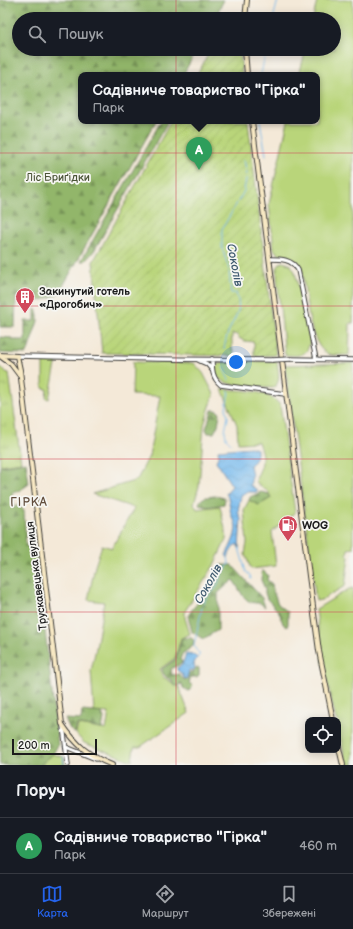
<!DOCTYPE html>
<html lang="uk">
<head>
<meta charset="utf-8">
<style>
	body { margin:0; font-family:"Balsamiq Sans",sans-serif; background:#20242c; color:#f1f3f6 }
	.controls { position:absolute; right:12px; bottom:12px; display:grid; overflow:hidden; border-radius:8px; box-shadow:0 2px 10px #0003 }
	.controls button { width:36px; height:36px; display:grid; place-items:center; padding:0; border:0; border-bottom:1px solid #363941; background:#171b24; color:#f1f3f6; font:20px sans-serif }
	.scale { position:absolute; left:12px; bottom:10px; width:85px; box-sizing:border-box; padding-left:4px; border:2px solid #1c1c1c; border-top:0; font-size:11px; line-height:14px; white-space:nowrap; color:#1c1c1c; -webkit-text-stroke:3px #f6f6f2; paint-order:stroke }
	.you { position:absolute; left:236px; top:362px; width:14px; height:14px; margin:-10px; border:3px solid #fff; border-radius:50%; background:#1a73e8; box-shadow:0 0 0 6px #1a73e833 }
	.badge { display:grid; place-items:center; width:26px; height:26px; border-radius:50%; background:#2563eb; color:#fff; font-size:13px; font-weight:700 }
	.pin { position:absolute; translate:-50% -33px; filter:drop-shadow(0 1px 2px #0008) }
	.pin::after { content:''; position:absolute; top:21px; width:14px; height:12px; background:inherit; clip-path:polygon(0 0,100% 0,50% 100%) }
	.popup { position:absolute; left:78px; top:72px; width:242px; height:52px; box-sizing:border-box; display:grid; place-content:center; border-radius:8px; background:#171b24; filter:drop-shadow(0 1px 3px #0005); font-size:13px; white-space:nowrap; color:#9ea1a6 }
	.popup b { font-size:15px; color:#f1f3f6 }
	.popup::after { content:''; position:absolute; left:50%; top:100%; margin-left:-8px; border:8px solid transparent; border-top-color:#171b24 }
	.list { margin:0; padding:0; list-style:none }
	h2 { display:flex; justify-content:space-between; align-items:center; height:52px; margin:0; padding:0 16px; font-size:17px }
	h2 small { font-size:13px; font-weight:400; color:#9ea1a6 }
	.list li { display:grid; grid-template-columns:26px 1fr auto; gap:12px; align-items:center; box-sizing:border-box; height:56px; padding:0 16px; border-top:1px solid #363941 }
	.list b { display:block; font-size:15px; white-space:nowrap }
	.list p { margin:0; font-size:13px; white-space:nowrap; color:#9ea1a6 }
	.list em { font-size:13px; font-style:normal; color:#9ea1a6 }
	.icon { flex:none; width:22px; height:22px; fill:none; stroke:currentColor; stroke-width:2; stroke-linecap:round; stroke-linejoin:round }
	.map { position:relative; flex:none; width:353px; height:765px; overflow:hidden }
	.search { position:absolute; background:#171b24; box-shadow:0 2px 10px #0003; left:12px; right:12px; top:12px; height:44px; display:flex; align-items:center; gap:10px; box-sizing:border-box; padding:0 14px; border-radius:22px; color:#9ea1a6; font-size:15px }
	.sheet { height:108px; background:#171b24 }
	nav { display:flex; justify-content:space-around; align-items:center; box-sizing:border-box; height:56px; border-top:1px solid #363941; background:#171b24; font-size:11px; color:#9ea1a6 }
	nav a { display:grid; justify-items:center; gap:2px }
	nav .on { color:#2563eb }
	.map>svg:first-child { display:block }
	.grass { fill:#b9d57a; stroke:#6a784b }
	.forest { fill:url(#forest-firs); stroke:#576943 }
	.park { fill:url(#park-tufts); stroke:#6a784b }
	.garden { fill:url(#garden-furrows); stroke:#6a784b }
	.water { fill:url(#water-waves); stroke:#4a6b84 }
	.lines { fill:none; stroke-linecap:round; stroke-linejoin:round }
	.stream { stroke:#77baed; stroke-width:1 }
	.tertiary-casing { stroke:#3c3b38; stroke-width:5.5 }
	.secondary-casing { stroke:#3c3b38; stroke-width:6 }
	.tertiary { stroke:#fff; stroke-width:3.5 }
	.secondary { stroke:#f7e8c3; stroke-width:4 }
	.tertiary-bridge-casing { stroke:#3c3b38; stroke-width:5.5; stroke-linecap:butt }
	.tertiary-bridge { stroke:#fff; stroke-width:3.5 }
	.grid { fill:none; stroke:#d1495b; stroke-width:1; stroke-opacity:0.55 }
	.labels { text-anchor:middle; stroke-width:3.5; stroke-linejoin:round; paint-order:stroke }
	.park-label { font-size:11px; fill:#4b5438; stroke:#f6f6f2 }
	.poi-label { font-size:11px; font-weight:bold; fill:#1c1c1c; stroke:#f6f6f2; text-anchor:start }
	.street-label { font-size:11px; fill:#1c1c1c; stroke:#f6f6f2 }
	.water-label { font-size:12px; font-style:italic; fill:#405b70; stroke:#f6f6f2 }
	.neighbourhood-label { font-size:12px; letter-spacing:1px; fill:#624e3d; stroke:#f6f6f2 }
</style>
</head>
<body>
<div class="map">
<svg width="353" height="765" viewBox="0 0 353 765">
	<defs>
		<pattern id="forest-firs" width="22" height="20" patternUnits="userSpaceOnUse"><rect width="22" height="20" fill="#92b66a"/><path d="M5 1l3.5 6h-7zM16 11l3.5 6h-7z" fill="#769356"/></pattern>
		<pattern id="park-tufts" width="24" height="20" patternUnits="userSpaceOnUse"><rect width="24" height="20" fill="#b9d57a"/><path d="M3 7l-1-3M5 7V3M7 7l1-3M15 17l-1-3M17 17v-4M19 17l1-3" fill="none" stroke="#9eb669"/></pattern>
		<pattern id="garden-furrows" width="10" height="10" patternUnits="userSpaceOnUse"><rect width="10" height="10" fill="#b9d57a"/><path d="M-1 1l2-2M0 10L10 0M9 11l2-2" fill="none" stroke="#9eb669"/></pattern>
		<pattern id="water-waves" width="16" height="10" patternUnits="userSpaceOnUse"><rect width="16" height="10" fill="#77baed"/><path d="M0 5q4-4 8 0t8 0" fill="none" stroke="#669fcb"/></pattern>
	</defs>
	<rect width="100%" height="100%" fill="#f6f6f2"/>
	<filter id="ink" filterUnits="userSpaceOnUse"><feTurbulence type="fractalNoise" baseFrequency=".025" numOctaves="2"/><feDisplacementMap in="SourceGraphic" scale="8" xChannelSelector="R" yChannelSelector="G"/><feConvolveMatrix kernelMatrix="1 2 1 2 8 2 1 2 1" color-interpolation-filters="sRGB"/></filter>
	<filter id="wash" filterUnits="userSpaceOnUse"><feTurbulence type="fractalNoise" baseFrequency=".012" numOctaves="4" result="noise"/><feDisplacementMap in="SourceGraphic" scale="16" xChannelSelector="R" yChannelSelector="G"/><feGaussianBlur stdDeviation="0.9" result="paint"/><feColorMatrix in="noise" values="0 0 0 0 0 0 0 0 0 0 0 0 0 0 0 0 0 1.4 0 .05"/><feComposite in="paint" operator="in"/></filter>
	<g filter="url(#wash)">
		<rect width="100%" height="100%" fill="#f4e9d8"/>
		<!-- grass -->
		<path class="grass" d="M317,0H353V323H350L349,355C342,355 334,356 328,354C310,346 307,302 304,285C303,279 303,270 300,265C293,255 279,259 274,249L269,204L288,121H317V75H299L306,49H334V19H313Z
			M281,262C289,263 292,265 295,272L310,340C308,357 299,356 285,355L277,278V268Z
			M43,359L57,360L49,399L46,398L47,389L43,388Z
			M277,361C278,371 282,382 273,388C260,387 206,389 217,365L224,362Z
			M133,362L194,363L203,373L214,394L204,425L199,486L194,504L197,509L220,506L227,538L213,567L185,611V618L190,634L181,638L175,658L160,669L163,677L179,687L189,713L140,747H134L132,761L84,743L76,734L78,725L106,730L109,713L94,712L91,671L96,648L104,602L88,600L95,566L102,545L112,548L134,508L92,494L137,480L149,456L160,396L132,395Z
			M353,363V548L348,549L347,554L349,557L345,586L321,600L316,601L285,365Z
			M222,389C241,391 268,389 280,405L295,512L272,532L276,566L251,569L245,554L247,543L244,510L249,500L259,505L271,498L268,491C247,481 260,477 262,462C263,455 260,448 258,442L238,443L237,425Z
			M353,588V765H347L338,729V720H336L322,659L316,609L349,589Z
			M53,754L64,757L65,765H40Z"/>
		<!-- forest -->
		<path class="forest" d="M0,0H224L214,19H19V49H197L183,75H81V121H156L58,295L39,301L26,296L16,297L15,327H0Z
			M161,121H168L94,251L85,261H81Z
			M35,309L37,310L38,316V321L27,354L0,353V337L12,338V340H25V321H35Z
			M212,410H216L220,413L218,425L214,433H208L206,429Z
			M26,462L29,484L19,491L12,493L14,507L19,505L24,511L26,546L32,548L37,560L58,745L53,754L40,765H0V466Z
			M261,492L269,494L271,498L259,505L249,500L250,497Z
			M215,496L225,498L224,504C217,505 206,509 199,504C201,496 208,497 215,496Z
			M221,565H232L262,598L265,607L260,603C243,604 242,592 233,580L218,593V630L203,639L192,632L188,616C192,608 198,603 204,596C211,587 216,575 221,565Z
			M262,570L268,575L267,580L272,584L273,591L278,604L288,612V624L287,627L283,624L279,612L267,599L265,593V589L261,580Z
			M182,638H191L194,640L193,646L182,654L180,660L182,661V663L171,669L172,675L179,674L183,679L187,680L189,678L188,673L194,671L197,667L199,668V675L197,677H191L189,683L193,686L189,691L183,688L182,684L176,686L173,685L172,680C166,678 163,675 162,669L176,659Z
			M82,711L102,713L104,718L102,729L77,724L75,733C69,731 68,724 65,719L81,720Z"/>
		<!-- park -->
		<path class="park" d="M0,366L6,372L9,373L21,462L0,465Z"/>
		<!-- garden -->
		<path class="garden" d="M211,49H240L242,75H197Z
			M171,121H248L276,355L254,356V342L244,341L239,338L238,335L232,334V349L235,356L102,353L93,262Z"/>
		<!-- water -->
		<path class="water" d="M251,447L257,449C257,456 257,460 250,465L252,476L250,485L257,490V492H247L242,495L240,500L238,512L241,519L239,548L237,544C233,547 229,553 228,558L226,555C231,545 238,533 235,522C234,519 231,517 231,514C229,505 230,501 226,493L232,486L216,461L219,455L218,450Z
			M186,654L194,655L197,658L194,663L195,668L193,670H189L187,679L184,678L181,673L177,670V668L182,665Z"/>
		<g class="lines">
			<!-- stream -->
			<path class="stream" d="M273,19L278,0
				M261,75L266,49
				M260,121L266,155
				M224,349C225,344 226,338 228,333C234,316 243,313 236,293H231L229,269L222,248V229L244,191L247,173L244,160
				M223,367L229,380
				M229,391L226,408L228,417L225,431L226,438L231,443
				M239,548L246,572L250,575L251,579
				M197,658L199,656V653L196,650L194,646L202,607L206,598L216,588L221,575L229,564L228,557
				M62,746L63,751
				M63,756L64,765"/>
		</g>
	</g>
	<g filter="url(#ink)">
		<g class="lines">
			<defs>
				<path id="tertiary" d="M270,259C281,259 292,259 298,270L316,359
					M17,356L158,359L272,360
					M212,359C212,369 212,378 221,385L285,394
					M291,359L353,360
					M198,360L207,364L212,370
					M63,726L68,765
					M66,747L96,759"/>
				<path id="secondary" d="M245,19L247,0
					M245,49L247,75
					M252,121L309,576L319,651L333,720
					M0,355L17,356L20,370L62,724C76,745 89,756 112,765
					M0,356L11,364L20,376
					M338,744L343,765"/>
			</defs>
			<!-- tertiary casing -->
			<use href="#tertiary" class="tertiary-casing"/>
			<!-- secondary casing -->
			<use href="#secondary" class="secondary-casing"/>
			<!-- tertiary -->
			<use href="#tertiary" class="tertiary"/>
			<!-- secondary -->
			<use href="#secondary" class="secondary"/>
			<defs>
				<path id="tertiary-bridge" d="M272,360L291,359"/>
			</defs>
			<!-- tertiary-bridge casing -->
			<use href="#tertiary-bridge" class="tertiary-bridge-casing"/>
			<!-- tertiary-bridge -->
			<use href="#tertiary-bridge" class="tertiary-bridge"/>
		</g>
	</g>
	<!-- grid -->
	<path class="grid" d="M176,0V19M176,49V765M0,153H353M0,306H353M0,459H353M0,612H353"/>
	<!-- icons -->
	<defs>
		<symbol id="building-pin" viewBox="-11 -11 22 30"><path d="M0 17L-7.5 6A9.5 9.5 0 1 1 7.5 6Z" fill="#d1495b" stroke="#f6f6f2"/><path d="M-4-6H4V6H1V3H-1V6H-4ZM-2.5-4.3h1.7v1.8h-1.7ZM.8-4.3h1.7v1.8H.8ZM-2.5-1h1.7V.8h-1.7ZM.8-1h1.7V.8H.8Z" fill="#fff"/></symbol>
		<symbol id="fuel-pin" viewBox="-11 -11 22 30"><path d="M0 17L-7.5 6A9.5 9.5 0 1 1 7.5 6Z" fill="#d1495b" stroke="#f6f6f2"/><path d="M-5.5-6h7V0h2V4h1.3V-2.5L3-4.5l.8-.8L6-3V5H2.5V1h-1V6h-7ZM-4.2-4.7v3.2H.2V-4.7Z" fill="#fff"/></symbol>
	</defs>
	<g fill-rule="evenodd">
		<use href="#building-pin" x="14" y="286" width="22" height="30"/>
		<use href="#fuel-pin" x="277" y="514" width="22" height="30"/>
	</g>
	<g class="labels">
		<!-- park labels -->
		<g class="park-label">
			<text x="58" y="181">Ліс Бриґідки</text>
		</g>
		<!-- poi labels -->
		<g class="poi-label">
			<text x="39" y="295">Закинутий готель<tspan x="39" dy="13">«Дрогобич»</tspan></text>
			<text x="302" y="529">WOG</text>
		</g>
		<!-- street labels -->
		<g class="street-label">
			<text transform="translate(36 576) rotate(-97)" y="4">Трускавецька вулиця</text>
		</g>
		<!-- water labels -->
		<g class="water-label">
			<text transform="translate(235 265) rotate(79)" y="4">Соколів</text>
			<text transform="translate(208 584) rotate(-60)" y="4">Соколів</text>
		</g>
		<!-- neighbourhood labels -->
		<g class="neighbourhood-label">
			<text x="29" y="506">ГІРКА</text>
		</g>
	</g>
</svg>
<div class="controls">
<button><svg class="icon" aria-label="locate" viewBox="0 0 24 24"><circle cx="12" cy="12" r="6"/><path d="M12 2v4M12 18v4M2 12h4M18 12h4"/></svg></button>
</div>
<div class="scale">200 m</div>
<div class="you"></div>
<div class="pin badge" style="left:199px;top:170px;background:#2e9e5b">A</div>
<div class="popup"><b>Садівниче товариство &quot;Гірка&quot;</b>Парк</div>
<div class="search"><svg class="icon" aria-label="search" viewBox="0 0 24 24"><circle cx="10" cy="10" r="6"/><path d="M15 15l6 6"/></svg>Пошук</div>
</div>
<section class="sheet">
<h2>Поруч<small></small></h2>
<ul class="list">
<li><span class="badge" style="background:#2e9e5b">A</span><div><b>Садівниче товариство &quot;Гірка&quot;</b><p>Парк</p></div><em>460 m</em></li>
</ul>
</section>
<nav>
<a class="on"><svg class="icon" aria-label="map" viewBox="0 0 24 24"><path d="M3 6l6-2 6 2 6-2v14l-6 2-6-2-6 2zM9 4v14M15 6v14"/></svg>Карта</a>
<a><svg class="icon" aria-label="directions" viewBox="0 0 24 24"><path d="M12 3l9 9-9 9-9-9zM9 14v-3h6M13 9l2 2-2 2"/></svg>Маршрут</a>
<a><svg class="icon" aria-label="saved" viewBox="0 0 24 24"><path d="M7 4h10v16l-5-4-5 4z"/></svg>Збережені</a>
</nav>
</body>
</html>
